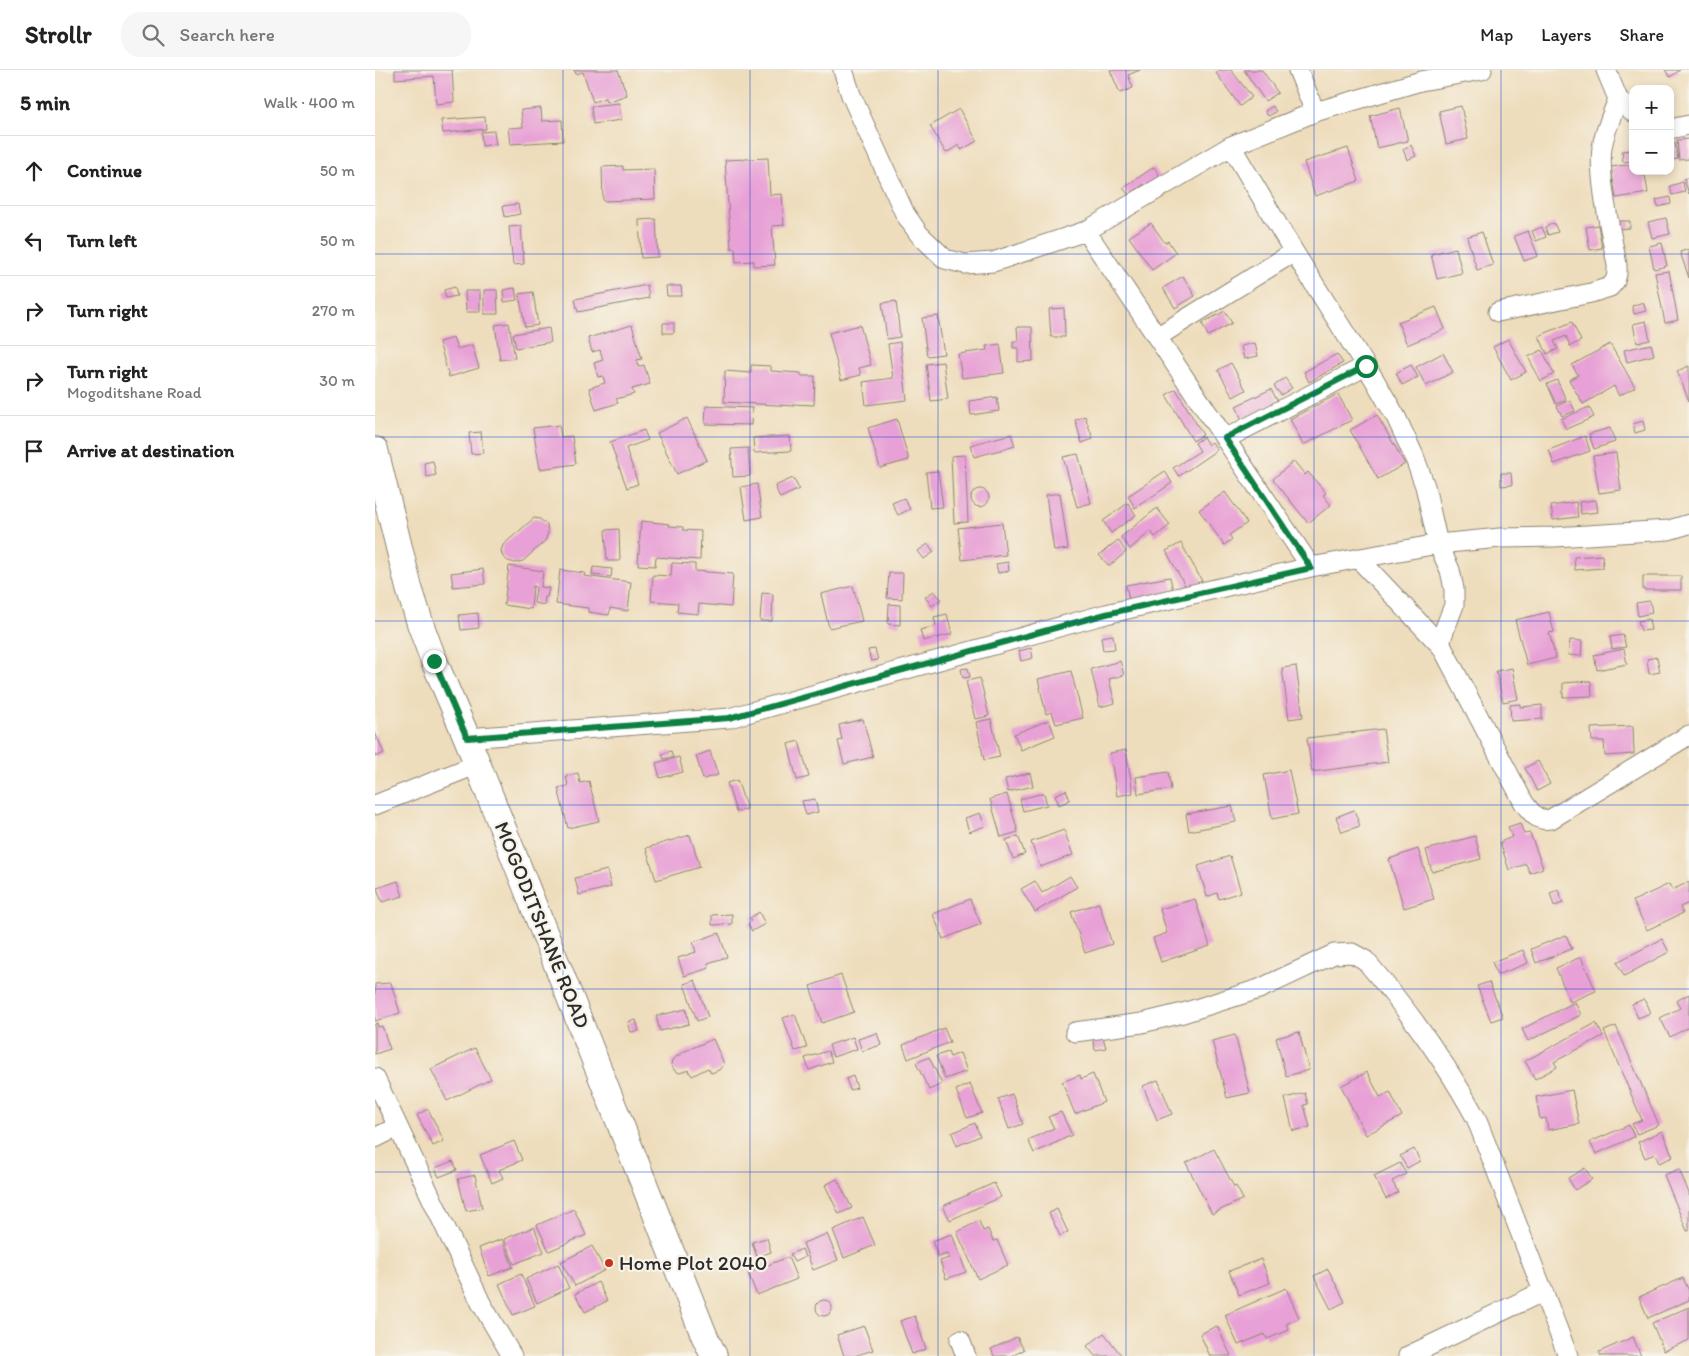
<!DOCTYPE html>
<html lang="en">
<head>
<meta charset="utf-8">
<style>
	body { margin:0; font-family:Itim,sans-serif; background:#f6f6f6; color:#222 }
	.controls { position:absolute; right:15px; top:15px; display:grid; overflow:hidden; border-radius:10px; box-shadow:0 2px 8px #0003 }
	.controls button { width:45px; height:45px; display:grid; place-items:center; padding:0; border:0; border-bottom:1px solid #e0e0e0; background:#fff; color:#222; font:25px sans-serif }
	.stop { position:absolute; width:15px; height:15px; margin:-11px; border:4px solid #0b8043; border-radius:50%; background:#fff }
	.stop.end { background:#0b8043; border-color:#fff; box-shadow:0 1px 5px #0008 }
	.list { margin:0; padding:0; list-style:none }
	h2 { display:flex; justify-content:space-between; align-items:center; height:65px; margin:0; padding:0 20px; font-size:21px }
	h2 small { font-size:16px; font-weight:400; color:#767676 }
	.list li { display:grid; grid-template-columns:32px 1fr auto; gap:15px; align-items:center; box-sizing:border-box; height:70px; padding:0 20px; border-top:1px solid #e0e0e0 }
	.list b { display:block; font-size:19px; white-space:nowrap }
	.list p { margin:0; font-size:16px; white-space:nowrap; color:#767676 }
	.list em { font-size:16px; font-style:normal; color:#767676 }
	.icon { flex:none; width:28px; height:28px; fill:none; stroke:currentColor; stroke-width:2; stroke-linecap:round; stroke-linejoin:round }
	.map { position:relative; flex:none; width:1314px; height:1286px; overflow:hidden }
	header { display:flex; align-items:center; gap:30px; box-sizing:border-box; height:70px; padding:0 25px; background:#fff; border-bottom:1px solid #e0e0e0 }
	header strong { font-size:24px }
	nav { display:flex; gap:28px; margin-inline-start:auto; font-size:18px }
	.search { width:350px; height:45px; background:#f6f6f6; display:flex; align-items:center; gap:12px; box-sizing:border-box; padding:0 18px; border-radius:20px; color:#767676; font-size:19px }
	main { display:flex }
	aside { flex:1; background:#fff }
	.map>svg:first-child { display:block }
	.building { fill:#e8a1d6 }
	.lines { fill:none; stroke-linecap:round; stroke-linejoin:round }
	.minor-casing { stroke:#8c8474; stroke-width:21 }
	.secondary-casing { stroke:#8c8474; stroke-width:28 }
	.minor { stroke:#fff; stroke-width:19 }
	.secondary { stroke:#fff; stroke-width:26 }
	.route { stroke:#0b8043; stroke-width:6 }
	.grid { fill:none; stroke:#1d4ed8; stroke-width:1; stroke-opacity:0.55 }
	.poi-dot { fill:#c8321e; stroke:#f7f3e8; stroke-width:2 }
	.labels { text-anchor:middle; stroke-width:4.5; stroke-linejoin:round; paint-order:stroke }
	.street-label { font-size:21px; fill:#2b2b2b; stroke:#f7f3e8 }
	.poi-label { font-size:21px; fill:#2b2b2b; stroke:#f7f3e8; text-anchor:start }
</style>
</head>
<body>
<header>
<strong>Strollr</strong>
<div class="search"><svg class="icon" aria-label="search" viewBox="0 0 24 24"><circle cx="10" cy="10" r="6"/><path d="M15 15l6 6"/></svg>Search here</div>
<nav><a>Map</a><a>Layers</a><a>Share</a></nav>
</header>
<main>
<aside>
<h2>5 min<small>Walk · 400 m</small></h2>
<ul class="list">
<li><svg class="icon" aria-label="ahead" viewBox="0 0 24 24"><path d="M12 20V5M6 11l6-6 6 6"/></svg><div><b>Continue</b></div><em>50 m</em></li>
<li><svg class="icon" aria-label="left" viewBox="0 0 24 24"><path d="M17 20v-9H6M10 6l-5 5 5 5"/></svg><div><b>Turn left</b></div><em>50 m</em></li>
<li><svg class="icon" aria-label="right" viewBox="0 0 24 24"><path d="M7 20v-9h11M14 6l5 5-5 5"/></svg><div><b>Turn right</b></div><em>270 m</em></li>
<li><svg class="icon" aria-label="right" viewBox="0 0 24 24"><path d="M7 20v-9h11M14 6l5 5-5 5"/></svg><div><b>Turn right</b><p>Mogoditshane Road</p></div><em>30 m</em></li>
<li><svg class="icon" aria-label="arrive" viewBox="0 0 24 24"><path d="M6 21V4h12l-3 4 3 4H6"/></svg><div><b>Arrive at destination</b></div></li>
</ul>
</aside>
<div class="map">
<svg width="1314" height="1286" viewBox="0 0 1314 1286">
	<rect width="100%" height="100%" fill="#f7f3e8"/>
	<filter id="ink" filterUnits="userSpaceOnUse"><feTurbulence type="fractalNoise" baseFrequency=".02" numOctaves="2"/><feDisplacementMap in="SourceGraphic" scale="10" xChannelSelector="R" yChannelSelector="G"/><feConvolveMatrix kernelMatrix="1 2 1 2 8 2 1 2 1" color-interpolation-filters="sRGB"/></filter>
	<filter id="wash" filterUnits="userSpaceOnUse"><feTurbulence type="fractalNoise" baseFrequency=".0096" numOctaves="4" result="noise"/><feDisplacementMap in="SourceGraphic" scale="20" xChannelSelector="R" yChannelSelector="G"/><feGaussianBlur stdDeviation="1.12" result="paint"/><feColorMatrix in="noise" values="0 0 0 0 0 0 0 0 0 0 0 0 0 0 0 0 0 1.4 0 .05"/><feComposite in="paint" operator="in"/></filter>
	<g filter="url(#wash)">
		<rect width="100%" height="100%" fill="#eeddbc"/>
		<g id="blocks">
			<!-- building -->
			<path class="building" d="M20,0H77L79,32L61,34L59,6L20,9Z
				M199,0H243L252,25L231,32L230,28L218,32L208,2L201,4Z
				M735,0H765L753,5L758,18L745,23Z
				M845,0H856L877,27L865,36L841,3Z
				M869,0H887L903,23L890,31Z
				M1290,0H1305L1295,7Z
				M244,33L246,50L218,54L216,36Z
				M898,36L901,42L893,46L890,41Z
				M1086,36L1093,69L1071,74L1064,41Z
				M166,38L167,51L187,50L188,71L135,74L133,58L148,57L146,40Z
				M1025,38L1033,71L1002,78L995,46Z
				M584,39L602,71L586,80L584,75L571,83L555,56Z
				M110,47L111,59L68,63L66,50Z
				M119,61L121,74L107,76L106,62Z
				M1314,69V89L1304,90L1302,70Z
				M1300,73L1303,89L1295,90V74Z
				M1036,75L1041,86L1032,90L1028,79Z
				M973,78L984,111L940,126L929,92Z
				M1257,80L1258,91L1248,92L1247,81Z
				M393,88L395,125L407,124L409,155L397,156L400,195L379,196V191L361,192L360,178H356L350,90Z
				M1258,94V101H1266V105H1270L1273,123L1241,128L1236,97Z
				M248,96V100L279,99L280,129L228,131L227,97Z
				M779,97L788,110L773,120L769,114L754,125L748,118Z
				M1314,107V124L1309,109Z
				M1308,112L1310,122L1297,125L1295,116Z
				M1295,127L1296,134L1283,137L1281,130Z
				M143,134L145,144L130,147L128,136Z
				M1291,148L1295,164L1277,168L1273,152Z
				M281,149L283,187L266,188L264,150Z
				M1243,151H1255V158L1244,159Z
				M776,153L790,173L793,171L801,183L777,200L754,167Z
				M1179,153L1183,162L1173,165L1170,157Z
				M1223,155L1227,178L1215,180L1211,157Z
				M146,156L149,194L138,195L134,157Z
				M1167,157L1171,167L1161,171L1157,161Z
				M1153,161L1163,186L1149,191L1139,166Z
				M1107,162L1118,195L1102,200L1092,167Z
				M1287,173L1292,196L1279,199L1274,176Z
				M1081,178L1087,203L1062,209L1056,184Z
				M1314,179V208L1305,182Z
				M1294,201L1303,250L1290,253L1280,203Z
				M808,206L820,226L800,238L788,218Z
				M272,215L274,228L203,242L200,229Z
				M291,216H306L307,226H292Z
				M80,217L82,226L71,228L69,220Z
				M140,218L142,230L129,232L128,220Z
				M109,220H122L123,244H109Z
				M90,221H105V242H91Z
				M158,222L163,255L150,257L144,224Z
				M521,231L525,267L512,269L507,233Z
				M1268,232L1271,241L1259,244L1257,236Z
				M1061,237L1070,259L1032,275L1023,252Z
				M689,238L690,267H676L674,239Z
				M850,241L857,253L833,266L827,253Z
				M563,246L569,284L552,286L547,248Z
				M1271,251L1275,270L1262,273L1258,254Z
				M1197,252L1206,271L1195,276L1191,266L1179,271L1183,279L1172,284L1164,266Z
				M134,253L140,288L125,290L120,255Z
				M288,253H299V263H288Z
				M257,255L267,289L262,290L263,297L269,295L275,314L257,319L259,324L241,329L243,333L221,340L214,318L230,313L228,306L223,307L219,293L228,290L225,280L217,282L213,268Z
				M485,255L496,295L484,298L486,305L466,310L454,263Z
				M642,257H657L658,291L643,292V278H638V271H643Z
				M174,258L176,272L141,278L138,264Z
				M78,268L82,279L97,275L104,298L74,307L64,272Z
				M1133,269L1151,302L1136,310L1118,277Z
				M525,272L532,330L491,335L488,312L518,308L513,274Z
				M880,273L883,286L869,289L866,276Z
				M625,274L629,303L587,308L583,284L612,280L611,276Z
				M1235,274L1260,317L1244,326L1239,316L1208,334L1194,310L1203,305L1197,295Z
				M1276,274L1279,285L1252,292L1249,280Z
				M1167,280L1179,304L1166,311L1153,287Z
				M1068,283L1078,302L1051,316L1041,297Z
				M962,284L968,293L934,312L929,302Z
				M568,292L573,329L556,331L551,294Z
				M856,293L871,320L858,327L843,300Z
				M376,295L396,296V301L426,303V306H440L439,335L418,334L419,336L349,332L350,301L376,303Z
				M1036,295L1043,307L1027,315L1021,303Z
				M1314,296V331L1302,301Z
				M910,308L917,318L906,325L899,316Z
				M1182,310L1191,330L1181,334L1172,314Z
				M801,319L828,365L818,371L791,325Z
				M896,319L903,332L867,350L861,336Z
				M963,324L977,350L928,375L915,349Z
				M622,327L624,341L596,345L594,331Z
				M1195,330L1200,341L1187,346L1182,336Z
				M331,336L377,338L376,355L330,354Z
				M1214,337L1219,347L1191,359L1186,349Z
				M1002,345L1030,394L1003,409L975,360Z
				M710,346L718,369L707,373L700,350Z
				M312,348L332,390L302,404L282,363Z
				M522,349L534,390L505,398L493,358Z
				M1268,351L1270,360L1260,363L1258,354Z
				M184,355L186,367L197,366L201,394L165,399L158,358Z
				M1235,358L1240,372L1219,379L1214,364Z
				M269,360L273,370L251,378L263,414L252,418L235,372Z
				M106,362L108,383L96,384L94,363Z
				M636,364L640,376L599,387L595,375Z
				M415,366L416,381L379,383L378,368Z
				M1210,366L1215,381L1179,394L1174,380Z
				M828,367L833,375L837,372L842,380L804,406L798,398L825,381L820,373Z
				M373,378L375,406L358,407L356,379Z
				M1241,383L1246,420L1224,423L1218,386Z
				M703,384L716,433L702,437L688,387Z
				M590,385L593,452L579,453L576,386Z
				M58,391L61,405L52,407L49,393Z
				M919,391L930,405L933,402L951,423L948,425L956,435L933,453L898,409Z
				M563,401L568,437L555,438L551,402Z
				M790,401L797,413L760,438L753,426Z
				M1126,403H1136L1137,415L1126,416Z
				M418,408L424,419L405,428L400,416Z
				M382,414L387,447L371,450L366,417Z
				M596 428a9 9 0 1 1 18 0a9 9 0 1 1-18 0Z
				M850,422L872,453L854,465L857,469L849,475L824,440Z
				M685,423L693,479L679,481L671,425Z
				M529,428L535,439L523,445L517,433Z
				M1221,430L1223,442L1206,444L1204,432Z
				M1201,432L1203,447L1178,450L1176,436Z
				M753,433L761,445L736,463L728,451Z
				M782,438L795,455L780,467L776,461L755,479L746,467Z
				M159,448L165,449L172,455L173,463L170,471L148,491L140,493L133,491L128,487L126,481L128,475Z
				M266,451L295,454L294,456L308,457V460L326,461L325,490L281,487L280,496L263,495Z
				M627,453L631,485L587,490L583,458Z
				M244,459L245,491H232L230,460Z
				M743,470L751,482L734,496L724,485Z
				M806,473L827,511L812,519L791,481Z
				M553,474L559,482L549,489L543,481Z
				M1227,485L1228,498L1200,500L1199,487Z
				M633,492L634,501L623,503L621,494Z
				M297,493L320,494V501L358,504L356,537L324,534L323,544L302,542L303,533L276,531L278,505L296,506Z
				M134,496L168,501L166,517L174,518L172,527H170L169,535L159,533L161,517L158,516L156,539L129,535Z
				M218,497L237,499L236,507L217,505Z
				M108,499L110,514L78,517L76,503Z
				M185,500L210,503L209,506L256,512L253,541L235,538L234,545L213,542V538L181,534Z
				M514,503H528L527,529L512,528Z
				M1268,506H1306V520H1268Z
				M795,507L798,521L754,530L751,515Z
				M478,516L487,551L454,558L446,524Z
				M559,521L566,529L557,536L550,527Z
				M387,523L398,524L397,551H385Z
				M1275,531L1277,543L1263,546L1261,533Z
				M514,534L525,535V555L513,554Z
				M1174,542L1179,562L1174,563L1181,588L1152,595L1140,550Z
				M103,543L104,558L86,560L84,545Z
				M572,544L577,564L548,571L545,560L561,556L559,547Z
				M1274,549L1276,560L1266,561L1263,551Z
				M738,565L740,579L728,580L726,567Z
				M1248,565L1251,577L1237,579L1235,567Z
				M1195,570L1207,571L1206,586L1193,585Z
				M656,578L658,588L646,591L644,581Z
				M500,579L503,590L496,591L493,580Z
				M1249,579L1252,594L1222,600L1219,585Z
				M1282,587L1285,602L1274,604L1272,589Z
				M745,591L749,605L734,609L740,633L725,637L716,599Z
				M921,596L928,647L914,649L907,598Z
				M593,598L595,607L588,608L586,599Z
				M1137,598L1143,629L1128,632L1121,601Z
				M696,601L708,648L681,654L677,642L671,644L663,609Z
				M605,608L614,646L600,649L591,611Z
				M1216,611L1217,626L1188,627V613Z
				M1145,634V637L1167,635V649L1136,651L1135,635Z
				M488,649L498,687L469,694L463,671L467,670L464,655Z
				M616,649L625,687L609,690L601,652Z
				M674,650L680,666L646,680L639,664Z
				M1258,656L1259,684L1230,686L1229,671H1217L1216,658Z
				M1008,659L1013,692L937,702L932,668Z
				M0,662L9,683L0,687Z
				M424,671L434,707L422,710L413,674Z
				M751,680L758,723L742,726L735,683Z
				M296,681L298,687L289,689L287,684Z
				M335,681L343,705L328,709L321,686Z
				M304,687L308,702L285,708L281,693Z
				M1163,691L1175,714L1162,721L1150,698Z
				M914,700L923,744L897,749L889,705Z
				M793,702L796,719L763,724L761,707Z
				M203,703L205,713L214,711L224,751L193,758L183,718L193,716L191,706Z
				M655,703L658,716L633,722L630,709Z
				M362,710L372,739L361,742L352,713Z
				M691,720L695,730L684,735L680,725Z
				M669,723L672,735L648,741L645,729Z
				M632,724L643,762L626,767L615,729Z
				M440,729L443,742L431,745L427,731Z
				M857,736L861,752L814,761L811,744Z
				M979,740L985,756L967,762L961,747Z
				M605,743L610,756L594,762L590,748Z
				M1145,753L1149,764L1155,763L1168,798L1155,803L1151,794L1134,800L1125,772L1137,767L1133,757Z
				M689,760L698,785L665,797L656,772Z
				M315,765L325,797L281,810L271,778Z
				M643,766L650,784L638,789L631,770Z
				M1100,766L1106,789L1057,802L1051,780Z
				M1043,779L1059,829L1029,838L1014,789Z
				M855,786L866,822L844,829L842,823L832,827L823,796Z
				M232,800L236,817L204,825L200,808Z
				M695,806L702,817L660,842L646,819L660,811L667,823Z
				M23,811L28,826L7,832L2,818Z
				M1314,812V833L1305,837L1308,843L1272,860L1258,831L1294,814L1297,820Z
				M1183,820L1188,833L1179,836L1175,823Z
				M595,829L606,854L568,869L558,844Z
				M820,829L835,876L786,892L778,868L792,863L785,839Z
				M724,833L737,874L710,883L696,842Z
				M384,842L390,854L377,861L373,854L377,851L375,848Z
				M357,844V854L337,855V845Z
				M344,863L352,887L333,893L334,898L309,906L303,888L321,882L318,872Z
				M1191,865L1197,879L1161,893L1156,879Z
				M1287,869L1294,882L1249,906L1242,892Z
				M1148,880L1153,893L1122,905L1117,892Z
				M1206,887L1221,921L1195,932L1181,898Z
				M466,905L479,942L447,953L435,916Z
				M320,910L333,947L322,951L309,914Z
				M1114,912L1128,947L1116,951L1102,916Z
				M16,913L25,943L0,951V914Z
				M1314,924V957L1295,967L1285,948L1305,938L1301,931Z
				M1269,929L1275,943L1263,948L1257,934Z
				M1200,932L1206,945L1153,971L1147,959Z
				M311,939L314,954L285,961L281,946Z
				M420,944L432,978L420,981L408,948Z
				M261,950L264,961L256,962L253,952Z
				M2,953L3,957L7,956L15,979L0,984V954Z
				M1221,953L1228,966L1179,992L1182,997L1160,1009L1150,991Z
				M1241,956L1284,1055L1262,1064L1257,1054L1267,1050L1229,961Z
				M569,958L575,972L533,989L528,975Z
				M924,962L934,1000L911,1006L901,968Z
				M502,963L506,975L487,981L483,969Z
				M860,965L875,1023L852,1028L837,971Z
				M478,967L482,979L458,987L454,975Z
				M728,967L731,978L720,980L718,969Z
				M338,969L349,994L344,1000L336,1003L333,998L317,1006L313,1000L305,1003L300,1001L296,995L297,990L308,982Z
				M100,978L116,1009L72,1031L56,999Z
				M453,981L457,992L434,1000L430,988Z
				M573,982L575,987L585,983L592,1001L570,1009L561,986Z
				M554,987L567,1014L554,1020L541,993Z
				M992,1002L1005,1027L1015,1022L1027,1046L991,1065L966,1016Z
				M718,1004L729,1032L700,1044L687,1012L705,1005L706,1009Z
				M478,1006L482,1018L475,1020L471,1009Z
				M783,1010L797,1044L782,1050L768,1016Z
				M595,1014L607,1043L592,1048L581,1020Z
				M1197,1020L1204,1054L1173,1060L1171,1048L1165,1049L1161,1027Z
				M930,1023L933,1034L929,1035L935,1057L918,1061L910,1028Z
				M637,1024L648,1054L634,1059L623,1029Z
				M53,1039L69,1071L58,1076L42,1045Z
				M686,1042L697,1065L659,1083L653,1070L679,1058L673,1047Z
				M600,1053L605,1066L582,1076L577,1063Z
				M1254,1055L1259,1067L1221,1084L1215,1072Z
				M1287,1061L1298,1087L1284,1093L1280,1084L1270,1088L1263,1072Z
				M139,1071L147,1090L124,1100L128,1108L117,1113L105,1085Z
				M839,1079L859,1117L861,1116L868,1129L837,1144L811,1093Z
				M1039,1079L1045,1091L1032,1098L1025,1086Z
				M78,1091L82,1100L64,1107L60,1098Z
				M1025,1093L1031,1104L1017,1111L1023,1122L1011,1129L999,1106Z
				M1210,1098L1217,1109L1200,1120L1193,1108Z
				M1304,1099L1314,1123V1161H1312L1289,1105Z
				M100,1105L107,1138L91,1141L83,1109Z
				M462,1109L477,1138L464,1144L450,1115Z
				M619,1113L626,1127L575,1150L568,1136Z
				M199,1139L211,1165L174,1181L162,1155Z
				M682,1139L693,1162L685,1166L674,1143Z
				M488,1147L500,1175L469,1188L458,1160Z
				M604,1151L608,1161L613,1159L618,1171L622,1170L633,1195L603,1209L582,1162Z
				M159,1157L169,1182L139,1194L129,1169Z
				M452,1164L463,1190L438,1200L428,1173Z
				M577,1164L591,1202L571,1209L565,1191L574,1188L572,1184L563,1187L557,1171Z
				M392,1168L396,1182L382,1187L377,1172Z
				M127,1169L138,1197L114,1206L104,1178Z
				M217,1176L230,1200L200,1216L186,1192Z
				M427,1179L430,1187L419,1192L415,1184Z
				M413,1187L422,1209L382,1225L373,1203Z
				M886,1189L895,1213L864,1225L854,1201Z
				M183,1194L194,1218L162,1233L151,1209Z
				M953,1199L970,1232L956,1239L939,1206Z
				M146,1204L160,1236L138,1245L124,1214Z
				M1308,1208L1314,1221V1230L1273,1248L1264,1227Z
				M223,1212L232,1231L210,1242L200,1224Z
				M911,1218L924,1248L911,1254L914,1260L892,1269L890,1264L863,1275L850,1245Z
				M441 1238a8 8 0 1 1 16 0a8 8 0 1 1-16 0Z
				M1314,1237V1270L1289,1281L1277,1253Z
				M540,1246L551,1279L537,1284L525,1251Z
				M489,1256L498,1280L479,1286H469L462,1265Z
				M842,1256L856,1286H835L825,1264Z
				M729,1263L747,1286H720L712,1276Z
				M642,1267L649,1280L636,1286H619L616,1279Z
				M1258,1267L1266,1286H1226L1224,1282Z"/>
		</g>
	</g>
	<g filter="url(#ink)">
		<use href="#blocks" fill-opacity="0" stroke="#8c8474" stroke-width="1"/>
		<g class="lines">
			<defs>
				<path id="minor" d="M468,0L476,25L530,144L544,164L570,189L590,194L618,192L711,161L856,76L940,42L1046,11L1107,0
					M923,0L940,42
					M1231,0L1243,29L1258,42
					M1295,59L1314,55
					M856,76L919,182L999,309L1021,347L1039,386L1050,416L1063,474L1075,500L1079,519V535L1066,569L1067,577L1149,733C1157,743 1162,752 1176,749L1314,665
					M711,161L936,497
					M1123,242L1216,223L1235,217L1240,211L1242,204V195C1236,162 1223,109 1227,77C1230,60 1237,45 1243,29
					M782,267L919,182
					M850,369L991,296
					M983,488L1067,577
					M92,668L354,648L731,544L936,497L1063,474L1125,468L1179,467L1294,460L1314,454
					M0,735L103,694
					M700,962L767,953L808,943L884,919L959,884L977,883L990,890C1032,939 1071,992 1101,1048L1193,1286
					M0,1008L106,1233L137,1286
					M0,1068L22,1057
					M585,1270L591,1286
					M1033,1286L1167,1222"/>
				<path id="secondary" d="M0,380L34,518L46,556L59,591L92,668L329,1265L339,1286"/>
			</defs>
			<!-- minor casing -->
			<use href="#minor" class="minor-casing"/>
			<!-- secondary casing -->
			<use href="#secondary" class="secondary-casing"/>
			<!-- minor -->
			<use href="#minor" class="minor"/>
			<!-- secondary -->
			<use href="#secondary" class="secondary"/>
		</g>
	</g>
	<g class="lines" filter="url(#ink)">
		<!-- route -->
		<path class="route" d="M59,591L92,668L354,648L731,544L936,498L850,368L991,296"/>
	</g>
	<!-- grid -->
	<path class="grid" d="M188,0V1286M375,0V1286M563,0V1286M751,0V1286M939,0V1286M1126,0V1286M0,184H1314M0,367H1314M0,551H1314M0,735H1314M0,919H1314M0,1102H1314"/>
	<!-- markers -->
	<circle class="poi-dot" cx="234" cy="1193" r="5"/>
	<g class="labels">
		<!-- street labels -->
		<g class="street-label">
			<text transform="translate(167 855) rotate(68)" y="7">MOGODITSHANE ROAD</text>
		</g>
		<!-- poi labels -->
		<g class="poi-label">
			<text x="244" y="1200">Home Plot 2040</text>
		</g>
	</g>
</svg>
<div class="controls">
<button>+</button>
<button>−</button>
</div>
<div class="stop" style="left:991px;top:296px"></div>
<div class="stop end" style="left:59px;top:591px"></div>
</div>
</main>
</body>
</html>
